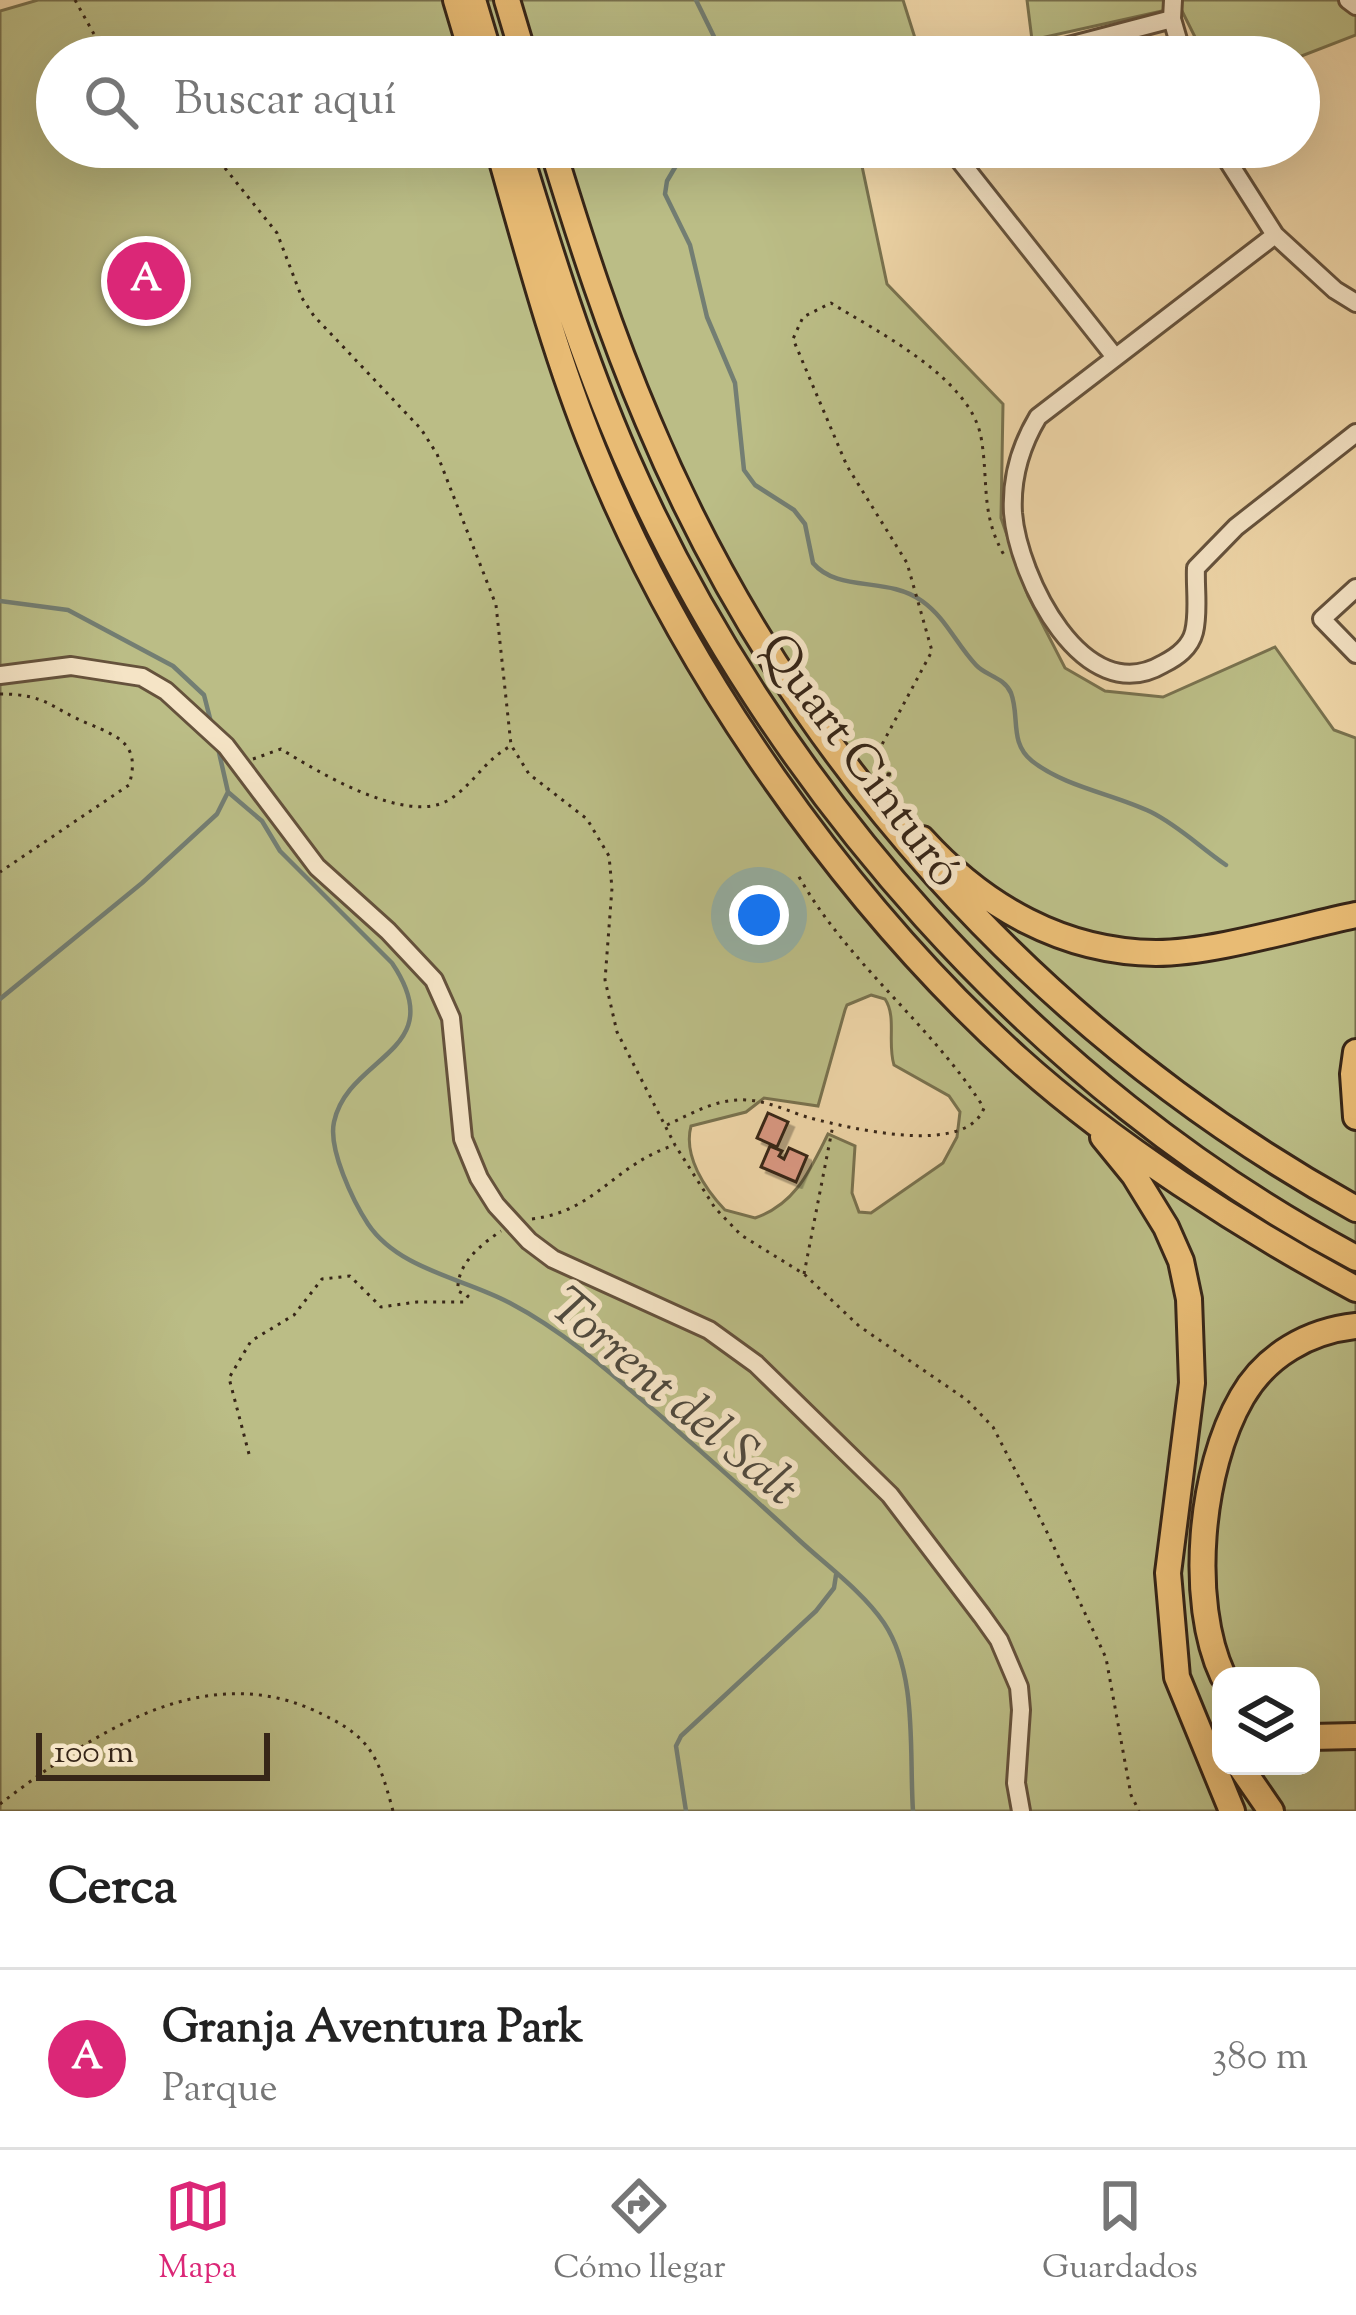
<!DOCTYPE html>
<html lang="es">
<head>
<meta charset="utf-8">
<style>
	body { margin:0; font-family:"Sorts Mill Goudy",serif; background:#f6f6f6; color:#222 }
	.controls { position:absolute; right:36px; bottom:36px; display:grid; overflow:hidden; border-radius:24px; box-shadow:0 12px 48px #0002 }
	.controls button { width:108px; height:108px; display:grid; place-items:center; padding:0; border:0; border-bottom:3px solid #e0e0e0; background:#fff; color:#222; font:60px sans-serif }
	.scale { position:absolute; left:36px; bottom:30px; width:234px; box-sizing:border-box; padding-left:12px; border:6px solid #372618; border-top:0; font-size:33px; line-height:42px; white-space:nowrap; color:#372618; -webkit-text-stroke:9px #f5e4c6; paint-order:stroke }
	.you { position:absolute; left:759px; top:915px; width:42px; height:42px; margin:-30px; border:9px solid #fff; border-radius:50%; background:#1a73e8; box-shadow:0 0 0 18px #1a73e833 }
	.badge { display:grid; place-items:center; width:78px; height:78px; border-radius:50%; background:#db2777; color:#fff; font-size:39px; font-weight:700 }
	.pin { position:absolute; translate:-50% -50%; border:6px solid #fff; box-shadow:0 3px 12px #0006 }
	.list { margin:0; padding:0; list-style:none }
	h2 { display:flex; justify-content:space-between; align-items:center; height:156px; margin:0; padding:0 48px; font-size:51px }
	h2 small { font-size:39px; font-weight:400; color:#767676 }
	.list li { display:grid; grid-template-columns:78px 1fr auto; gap:36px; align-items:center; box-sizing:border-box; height:180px; padding:0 48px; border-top:3px solid #e0e0e0 }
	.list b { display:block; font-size:45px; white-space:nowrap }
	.list p { margin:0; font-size:39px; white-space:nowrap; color:#767676 }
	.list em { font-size:39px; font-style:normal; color:#767676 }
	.icon { flex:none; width:66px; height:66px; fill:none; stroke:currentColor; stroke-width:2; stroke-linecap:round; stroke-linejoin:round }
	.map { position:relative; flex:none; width:1356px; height:1811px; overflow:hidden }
	.search { position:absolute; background:#fff; box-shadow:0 12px 48px #0002; left:36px; right:36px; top:36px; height:132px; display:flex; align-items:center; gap:30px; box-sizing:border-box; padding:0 42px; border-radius:66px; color:#767676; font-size:45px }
	.sheet { height:336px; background:#fff }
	nav { display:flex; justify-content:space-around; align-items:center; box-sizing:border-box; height:168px; border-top:3px solid #e0e0e0; background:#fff; font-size:33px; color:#767676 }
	nav a { display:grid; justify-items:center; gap:6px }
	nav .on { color:#db2777 }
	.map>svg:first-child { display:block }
	.green { fill:#bbbd86; stroke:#79724f; stroke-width:3; fill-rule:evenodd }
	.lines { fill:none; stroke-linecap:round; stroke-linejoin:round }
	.stream { stroke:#737e73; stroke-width:4.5 }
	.building { fill:#da9882; stroke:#372618; stroke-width:3; filter:url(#shadow) }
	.minor-casing { stroke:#65523c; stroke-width:22 }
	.highway-casing { stroke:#372618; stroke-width:30 }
	.path { stroke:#372618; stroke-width:3; stroke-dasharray:3 6; stroke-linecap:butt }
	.minor { stroke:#f5e4c6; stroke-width:16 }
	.highway { stroke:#e8bb74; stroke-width:24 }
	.labels { text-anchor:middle; stroke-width:12; stroke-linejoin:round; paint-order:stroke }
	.street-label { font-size:48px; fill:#372618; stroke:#f5e4c6 }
	.water-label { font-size:51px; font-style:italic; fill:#504a3e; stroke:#f5e4c6 }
</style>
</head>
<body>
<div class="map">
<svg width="1356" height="1811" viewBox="0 0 1356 1811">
	<defs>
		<filter id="shadow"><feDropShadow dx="5.5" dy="5.5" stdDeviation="0" flood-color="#0004"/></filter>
	</defs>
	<rect width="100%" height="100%" fill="#efd6a8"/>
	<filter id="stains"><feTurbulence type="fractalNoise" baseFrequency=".00167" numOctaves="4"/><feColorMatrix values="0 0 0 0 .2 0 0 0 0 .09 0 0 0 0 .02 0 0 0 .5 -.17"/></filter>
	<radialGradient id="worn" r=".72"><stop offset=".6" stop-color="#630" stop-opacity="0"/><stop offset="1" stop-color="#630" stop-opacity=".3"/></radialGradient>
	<!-- green -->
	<path class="green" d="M38,0H903L921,57H57V147H862L859,152L887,284L1003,404L1001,518L1028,596L1065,668L1105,691L1163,697L1275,647L1334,730L1356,738V1811H0V11ZM871,995L885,999C897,1017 887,1043 894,1065L949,1096L960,1112L957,1137L943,1163L871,1213L859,1212L852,1193L855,1146L828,1134C810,1170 796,1204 755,1218L725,1210C705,1189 683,1156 691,1126L746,1112L764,1098L818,1106L845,1010L847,1005ZM1221,1676H1311V1766H1221Z
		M1027,0H1356V35L1299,57H1205L1180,7L1032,40Z"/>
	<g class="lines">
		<!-- stream -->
		<path class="stream" d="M696,0L724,57
			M687,147L667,181L665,194L690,245L707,317L735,383L744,470L755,485L794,510L805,524L813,563C838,593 888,576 922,601C946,618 956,644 976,665C986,676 1004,677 1011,693C1020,716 1009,743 1032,761C1065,787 1114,794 1151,812C1179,826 1201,848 1226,865
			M0,601L68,610L173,666L204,695L212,726
			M218,748L228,792L262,821L280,851L392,963C452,1052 348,1055 334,1122C328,1149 353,1201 368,1224C399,1270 464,1278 510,1303C567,1333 614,1376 663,1418C708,1458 754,1498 799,1540C826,1565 863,1592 884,1623C918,1674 909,1752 913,1811
			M0,999L142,883L217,814L228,792
			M686,1811L676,1746L681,1736L816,1611L834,1588L836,1575"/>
	</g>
	<!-- building -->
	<path class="building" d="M768,1113L788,1122L777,1147L757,1138Z
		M770,1146L782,1151L779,1156L784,1159L789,1148L807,1156L796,1182L761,1167Z"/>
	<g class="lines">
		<defs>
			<path id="minor" d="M1173,0L1172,19L1183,57
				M1348,0L1356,6
				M1027,57L1172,19
				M949,147L1115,357
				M1219,147L1275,235L1335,290L1356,303
				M1275,235L1038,417C1020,447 1011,478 1013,513C1018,576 1083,711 1163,664C1177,657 1190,648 1194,632C1199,612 1195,588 1196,568L1236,527L1356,433
				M1356,588L1322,619L1356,654
				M0,675L71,666L142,677L166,691L226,746L317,867L388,931L434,980L451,1018L463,1139L479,1178L496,1205L529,1241L553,1259L709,1330L756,1364L890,1495L982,1616L999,1640L1019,1687L1021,1710L1016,1783L1021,1811"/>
			<path id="highway" d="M456,0L473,57
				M473,0L490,57
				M507,0L524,57
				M498,147C527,249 554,352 594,451C682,670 843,900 1018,1059C1112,1144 1244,1229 1356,1289
				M518,147C550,252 582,356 626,457C769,784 1038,1090 1356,1258
				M552,147C580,239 610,332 648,421C788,755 1040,1034 1356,1209
				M922,839C984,907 1063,952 1156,953C1213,953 1298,927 1356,915
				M1356,1052L1353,1074L1356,1117
				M1103,1137L1134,1175L1166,1227L1181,1261L1189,1299L1192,1383L1168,1573L1177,1677L1232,1811
				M1223,1676C1188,1601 1200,1469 1242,1397C1266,1355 1309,1331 1356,1326
				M1311,1737L1356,1736
				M1240,1766L1271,1811"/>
		</defs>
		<!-- minor casing -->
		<use href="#minor" class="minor-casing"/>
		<!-- highway casing -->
		<use href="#highway" class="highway-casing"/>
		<!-- path -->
		<path class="path" d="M75,0L95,36L118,57
			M208,147L277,233L302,298L314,316L421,429L437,454L496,605L511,745L529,774L587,819L609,856L612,888L605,980L617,1032L675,1145L715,1208L741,1235L804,1274L859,1326L967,1400L993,1427L1045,1528L1106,1658L1131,1795L1139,1811
			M0,694C47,694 50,708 89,724C120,737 141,745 129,785L0,872
			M878,752L932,651L907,563L847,466L793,339L803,317L831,303C878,332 970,378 981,437C989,482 980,513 1004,555
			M253,759L281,749C318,772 404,824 447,801C472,787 485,759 511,746
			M667,1125C693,1113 717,1098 747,1100C768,1101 790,1112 810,1118C850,1128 966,1157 984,1108C930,1023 847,963 798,875
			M532,1219C597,1211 614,1164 675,1145
			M804,1274L833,1125
			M249,1454L229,1378L251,1341L294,1315L322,1279L350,1276L381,1307L417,1302H464L468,1296L458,1291C456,1265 480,1245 501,1231
			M0,1804C87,1738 198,1660 311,1709C369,1735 377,1751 393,1811"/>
		<!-- minor -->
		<use href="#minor" class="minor"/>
		<!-- highway -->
		<use href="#highway" class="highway"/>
	</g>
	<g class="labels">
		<!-- street labels -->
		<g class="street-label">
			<text transform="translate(863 759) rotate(53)" y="17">Quart Cinturó</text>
		</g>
		<!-- water labels -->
		<g class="water-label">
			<text transform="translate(676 1395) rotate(40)" y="18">Torrent del Salt</text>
		</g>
	</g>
	<rect width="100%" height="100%" filter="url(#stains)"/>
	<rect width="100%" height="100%" fill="url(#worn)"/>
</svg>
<div class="controls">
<button><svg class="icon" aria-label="layers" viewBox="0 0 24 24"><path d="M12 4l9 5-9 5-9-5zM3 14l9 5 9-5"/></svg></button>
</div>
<div class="scale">100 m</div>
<div class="you"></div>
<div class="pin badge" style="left:146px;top:281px">A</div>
<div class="search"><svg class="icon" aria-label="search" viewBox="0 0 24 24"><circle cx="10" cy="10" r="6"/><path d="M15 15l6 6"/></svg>Buscar aquí</div>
</div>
<section class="sheet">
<h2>Cerca<small></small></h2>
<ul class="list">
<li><span class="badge">A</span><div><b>Granja Aventura Park</b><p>Parque</p></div><em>380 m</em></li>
</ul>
</section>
<nav>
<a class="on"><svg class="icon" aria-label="map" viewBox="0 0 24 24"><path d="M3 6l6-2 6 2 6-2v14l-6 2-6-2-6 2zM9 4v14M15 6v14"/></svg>Mapa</a>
<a><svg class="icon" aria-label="directions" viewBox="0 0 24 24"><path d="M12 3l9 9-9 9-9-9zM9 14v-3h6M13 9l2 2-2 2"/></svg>Cómo llegar</a>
<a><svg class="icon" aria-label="saved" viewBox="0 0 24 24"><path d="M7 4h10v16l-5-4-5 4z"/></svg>Guardados</a>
</nav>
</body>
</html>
